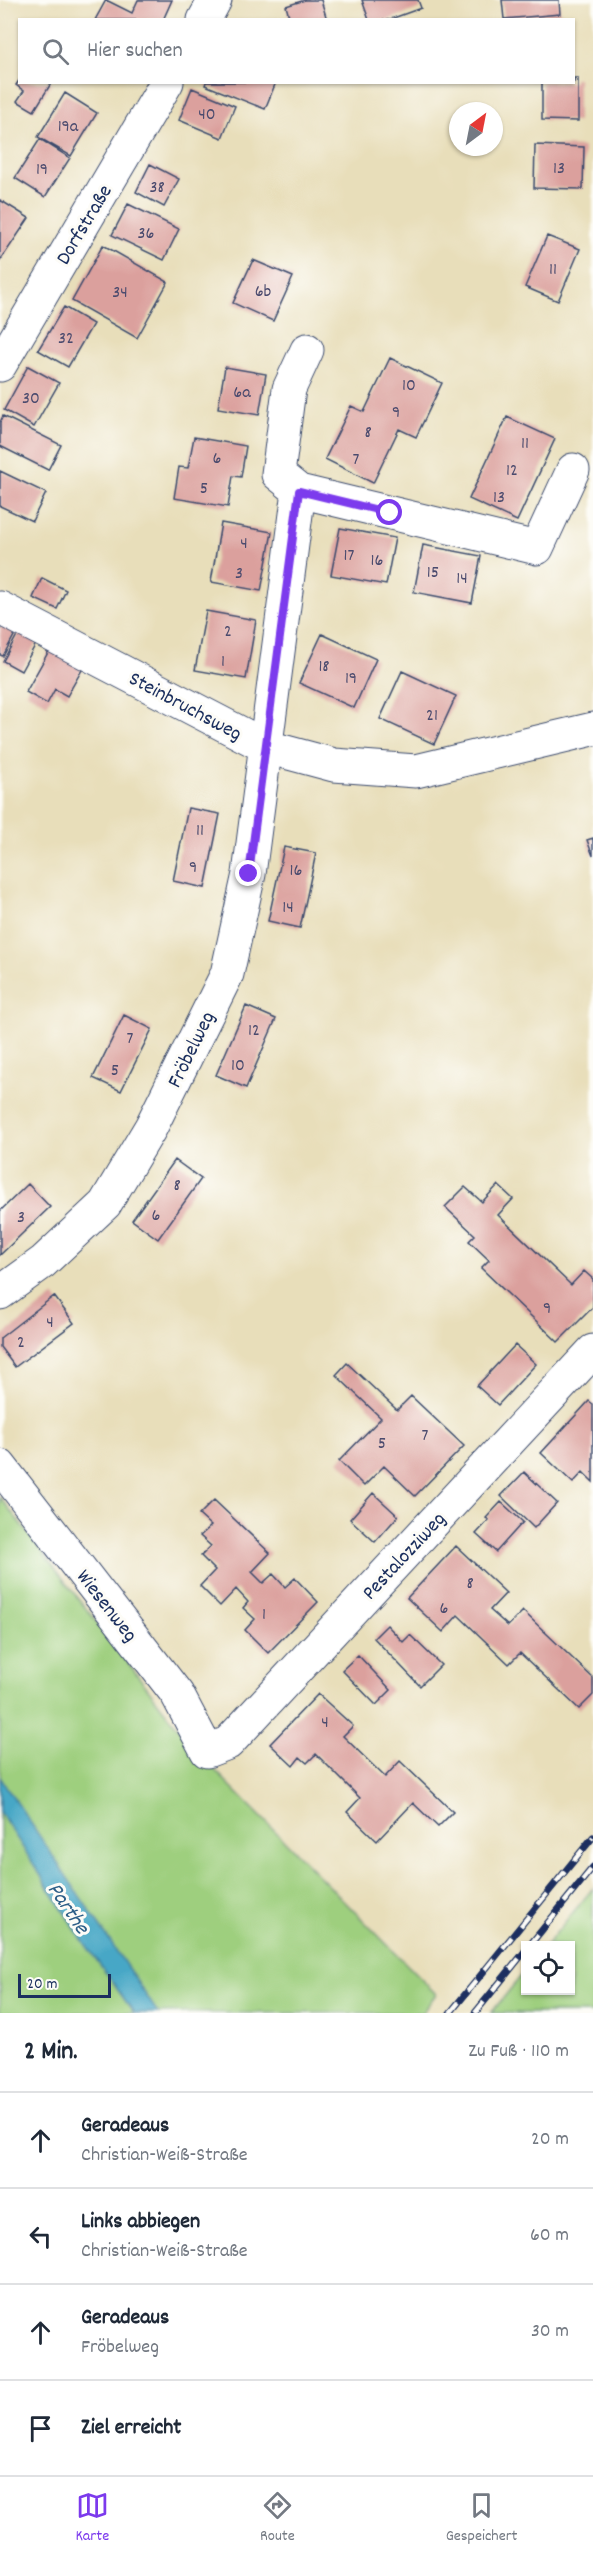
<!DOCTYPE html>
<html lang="de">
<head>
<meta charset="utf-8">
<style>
	body { margin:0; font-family:Dekko,sans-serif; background:#f6f6f7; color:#1f2937 }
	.controls { position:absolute; right:18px; bottom:18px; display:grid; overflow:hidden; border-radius:0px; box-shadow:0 2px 4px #0004 }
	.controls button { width:54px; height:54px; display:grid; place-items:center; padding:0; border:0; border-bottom:2px solid #e0e1e3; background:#fff; color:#1f2937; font:30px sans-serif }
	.compass { position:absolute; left:449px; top:102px; width:54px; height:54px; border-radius:50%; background:#fff; box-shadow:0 2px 4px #0004; rotate:32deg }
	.scale { position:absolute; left:18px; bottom:15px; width:93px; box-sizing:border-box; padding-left:6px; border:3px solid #1b2f5e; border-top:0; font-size:16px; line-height:21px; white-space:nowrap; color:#1b2f5e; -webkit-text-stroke:4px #fdfcf7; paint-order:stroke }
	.stop { position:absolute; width:18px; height:18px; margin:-14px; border:4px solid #7c3aed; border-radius:50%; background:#fff }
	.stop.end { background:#7c3aed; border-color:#fff; box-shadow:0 2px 6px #0008 }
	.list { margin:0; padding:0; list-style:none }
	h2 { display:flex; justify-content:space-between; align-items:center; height:78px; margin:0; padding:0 24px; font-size:26px }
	h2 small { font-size:20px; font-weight:400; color:#747a83 }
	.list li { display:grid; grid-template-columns:39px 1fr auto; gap:18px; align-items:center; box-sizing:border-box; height:96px; padding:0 24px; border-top:2px solid #e0e1e3 }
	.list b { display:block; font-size:22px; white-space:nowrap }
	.list p { margin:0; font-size:20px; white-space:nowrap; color:#747a83 }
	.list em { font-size:20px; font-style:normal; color:#747a83 }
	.icon { flex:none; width:33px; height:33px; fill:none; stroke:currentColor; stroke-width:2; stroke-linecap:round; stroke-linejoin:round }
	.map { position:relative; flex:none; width:593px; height:2013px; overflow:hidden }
	.search { position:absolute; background:#fff; box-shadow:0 2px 4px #0004; left:18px; right:18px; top:18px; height:66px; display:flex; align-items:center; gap:15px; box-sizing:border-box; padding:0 21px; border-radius:0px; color:#747a83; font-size:22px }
	.sheet { height:462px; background:#fff }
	nav { display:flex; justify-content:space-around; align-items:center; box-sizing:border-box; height:84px; border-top:2px solid #e0e1e3; background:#fff; font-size:16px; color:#747a83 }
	nav a { display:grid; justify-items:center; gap:3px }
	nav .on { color:#7c3aed }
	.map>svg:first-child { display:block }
	.green { fill:#9ecf7e; stroke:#5c7f6e; stroke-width:1.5 }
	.water { fill:#47a7c6; stroke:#316b92; stroke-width:1.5 }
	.building { fill:#dba09d }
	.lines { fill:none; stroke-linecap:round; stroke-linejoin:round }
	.minor-casing { stroke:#3a496c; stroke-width:35 }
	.minor { stroke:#fff; stroke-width:33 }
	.rail-casing { stroke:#1b2f5e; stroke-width:7 }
	.rail { stroke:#fdfcf7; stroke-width:4.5; stroke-dasharray:14; stroke-linecap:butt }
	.route { stroke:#7c3aed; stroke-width:8 }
	.labels { text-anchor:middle; stroke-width:6; stroke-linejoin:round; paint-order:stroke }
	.number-label { font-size:18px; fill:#4b4b6e }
	.street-label { font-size:21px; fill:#1b2f5e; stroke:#fdfcf7 }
	.water-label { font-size:22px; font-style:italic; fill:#2d5f88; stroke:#fdfcf7 }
</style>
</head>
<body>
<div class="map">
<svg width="593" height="2013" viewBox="0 0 593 2013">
	<rect width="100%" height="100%" fill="#fdfcf7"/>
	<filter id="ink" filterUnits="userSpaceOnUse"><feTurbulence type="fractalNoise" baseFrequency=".0167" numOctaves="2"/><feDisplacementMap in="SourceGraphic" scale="12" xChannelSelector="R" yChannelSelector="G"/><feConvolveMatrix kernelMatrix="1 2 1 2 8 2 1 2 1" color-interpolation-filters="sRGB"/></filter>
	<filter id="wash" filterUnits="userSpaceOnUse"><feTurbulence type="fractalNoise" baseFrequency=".008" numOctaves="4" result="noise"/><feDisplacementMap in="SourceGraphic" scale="24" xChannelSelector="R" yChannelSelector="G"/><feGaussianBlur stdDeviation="1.35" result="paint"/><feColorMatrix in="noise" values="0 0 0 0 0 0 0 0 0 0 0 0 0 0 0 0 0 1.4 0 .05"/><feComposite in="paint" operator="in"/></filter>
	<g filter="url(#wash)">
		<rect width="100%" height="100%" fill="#e8deba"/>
		<!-- green -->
		<path class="green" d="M0,1497L196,1751L436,1994L422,2013H0Z
			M593,1888V2013H491L525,1971L526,1990H570V1946L546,1945Z"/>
		<!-- water -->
		<path class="water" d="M0,1777L158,2013H134L79,1935L0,1812Z"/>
		<g id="blocks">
			<!-- building -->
			<path class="building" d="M106,0L132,13L138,0H172L163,20H95Z
				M305,0H321L327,20H290L286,6Z
				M362,0H418L421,8L388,20H369Z
				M502,0H559L560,14L504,19Z
				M574,78H578V121L542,120V82H574Z
				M20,79V82H52L34,111L17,101L24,91L16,85Z
				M206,82H276L265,109L205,85Z
				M192,88L235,106L222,138L179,120Z
				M65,93L97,113L71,156L38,137Z
				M40,139L70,158L45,197L15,178Z
				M535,145L584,147L583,189L534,188Z
				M150,164L179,179L164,207L136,192Z
				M0,200L29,218L0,261Z
				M128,204L179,229L164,260L112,235Z
				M547,236L580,249L558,301L525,287Z
				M103,245L168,282L137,338L72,301Z
				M253,260L293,277L273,321L233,303Z
				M64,307L93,324L68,367L38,350Z
				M390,358L442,383L416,437L399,429L373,483L325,459L351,406L364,412Z
				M28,366L59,383L34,427L4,410Z
				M225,367L266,374L259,415L218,408Z
				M3,416L61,445L48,470L0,446V422Z
				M507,417L555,439L517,521L469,499Z
				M194,437L246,446L241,477L233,476L228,507L174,498L179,467L188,468Z
				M0,471L46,493L32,521L0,506Z
				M221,523L272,532L261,591L211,582Z
				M340,528L395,538L386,585L331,575Z
				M423,545L481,556L472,603L414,592Z
				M42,578L66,590L57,609L33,598Z
				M206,611L256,620L246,679L195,670Z
				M2,625L16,632L3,656L0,655V628Z
				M20,630L38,640L21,671L3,661Z
				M322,634L376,659L354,708L299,683Z
				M50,649L83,668L67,696L55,689L47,704L26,692Z
				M402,671L456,696L434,744L380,719Z
				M188,808L220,814L205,888L173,881Z
				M593,838V856L587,840Z
				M284,847L316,853L300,928L268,921Z
				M246,1006L276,1019L246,1088L216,1075Z
				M124,1015L152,1029L121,1091L93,1078Z
				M175,1160L201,1179L158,1239L132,1220Z
				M28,1184L50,1207L0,1255V1211Z
				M498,1185L513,1199L498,1215L571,1285L584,1271L593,1279V1307L558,1342L481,1268L489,1260L469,1241L475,1235L445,1207L465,1187L482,1202Z
				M54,1296L74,1323L15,1367L0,1347V1338Z
				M515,1345L536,1364L498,1405L477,1386Z
				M347,1363L397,1410L411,1396L464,1446L415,1496L384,1466L364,1486L339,1461L381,1418L336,1375Z
				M589,1401L593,1404V1482L583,1472L573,1483L541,1453Z
				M524,1472L557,1503L534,1528L501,1496Z
				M373,1493L398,1516L375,1542L350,1519Z
				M214,1500L270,1553L252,1572L263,1583L273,1574L285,1587L295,1578L318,1602L268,1653L245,1630L255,1619L243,1608L248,1602L236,1589L220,1606L200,1586L215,1570L201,1556L211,1546L200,1536L211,1526L199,1515Z
				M501,1502L523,1522L496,1552L476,1534L489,1520L486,1518Z
				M456,1546L506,1593L490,1610L508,1626L523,1611L593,1678V1695L579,1709L520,1653L509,1664L458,1615L443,1632L407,1598Z
				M387,1625L403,1642L410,1635L441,1665L420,1686L374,1638Z
				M358,1655L391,1690L376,1705L342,1670Z
				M318,1694L353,1726L343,1736L385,1777L400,1761L453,1812L438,1827L413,1803L377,1841L347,1812L360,1798L316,1754L307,1763L300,1757L293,1766L270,1744Z"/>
		</g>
	</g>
	<g filter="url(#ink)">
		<use href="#blocks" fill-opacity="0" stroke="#3a496c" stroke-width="1.5"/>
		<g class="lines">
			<defs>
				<path id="minor" d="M204,20L215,0
					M307,350L289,389L278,474L299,491L537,548L573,470
					M0,365L167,82
					M0,608L267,747L334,765L416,771L593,729
					M0,1293L43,1262L105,1204L151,1127L227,974L249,874L299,491
					M0,1466L177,1694L207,1751L228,1743L593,1351"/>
			</defs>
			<!-- minor casing -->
			<use href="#minor" class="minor-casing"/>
			<!-- minor -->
			<use href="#minor" class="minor"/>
			<defs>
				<path id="rail" d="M529,1946L593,1867
					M450,2013L593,1837
					M475,2013L526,1950"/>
			</defs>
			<!-- rail casing -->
			<use href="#rail" class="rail-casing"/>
			<!-- rail -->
			<use href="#rail" class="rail"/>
		</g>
	</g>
	<g class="lines" filter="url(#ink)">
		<!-- route -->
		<path class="route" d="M249,874L299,491L390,513"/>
	</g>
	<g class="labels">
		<!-- number labels -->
		<g class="number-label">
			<text x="207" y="119">40</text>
			<text x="68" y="131">19a</text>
			<text x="559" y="173">13</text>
			<text x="42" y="174">19</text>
			<text x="157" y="192">38</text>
			<text x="146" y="238">36</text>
			<text x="553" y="274">11</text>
			<text x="263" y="296">6b</text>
			<text x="120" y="297">34</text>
			<text x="66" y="343">32</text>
			<text x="409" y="390">10</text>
			<text x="242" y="397">6a</text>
			<text x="31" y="403">30</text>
			<text x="396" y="417">9</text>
			<text x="368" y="437">8</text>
			<text x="525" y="448">11</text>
			<text x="217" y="463">6</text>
			<text x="356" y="464">7</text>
			<text x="512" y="475">12</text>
			<text x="204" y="493">5</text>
			<text x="499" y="502">13</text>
			<text x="244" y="548">4</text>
			<text x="349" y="560">17</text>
			<text x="377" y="565">16</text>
			<text x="433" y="577">15</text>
			<text x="239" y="578">3</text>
			<text x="462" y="583">14</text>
			<text x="228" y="636">2</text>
			<text x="223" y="666">1</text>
			<text x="324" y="671">18</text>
			<text x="351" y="683">19</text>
			<text x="432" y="720">21</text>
			<text x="200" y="835">11</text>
			<text x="193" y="872">9</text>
			<text x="296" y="875">16</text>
			<text x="288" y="912">14</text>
			<text x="254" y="1035">12</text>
			<text x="130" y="1043">7</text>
			<text x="238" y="1070">10</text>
			<text x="115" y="1075">5</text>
			<text x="177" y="1190">8</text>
			<text x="156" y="1220">6</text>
			<text x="21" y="1222">3</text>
			<text x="547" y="1313">9</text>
			<text x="50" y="1327">4</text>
			<text x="21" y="1347">2</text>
			<text x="425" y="1440">7</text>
			<text x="382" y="1448">5</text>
			<text x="470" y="1588">8</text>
			<text x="444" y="1613">6</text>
			<text x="264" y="1619">1</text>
			<text x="325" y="1727">4</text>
		</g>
		<!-- street labels -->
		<g class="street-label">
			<text transform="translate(83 224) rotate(-59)" y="7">Dorfstraße</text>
			<text transform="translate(186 705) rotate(28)" y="7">Steinbruchsweg</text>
			<text transform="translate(190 1049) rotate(-64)" y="7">Fröbelweg</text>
			<text transform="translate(403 1555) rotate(-47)" y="7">Pestalozziweg</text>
			<text transform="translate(108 1605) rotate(52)" y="7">Wiesenweg</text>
		</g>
		<!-- water labels -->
		<g class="water-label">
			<text transform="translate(70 1907) rotate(56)" y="8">Parthe</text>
		</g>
	</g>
</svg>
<div class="controls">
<button><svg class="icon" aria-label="locate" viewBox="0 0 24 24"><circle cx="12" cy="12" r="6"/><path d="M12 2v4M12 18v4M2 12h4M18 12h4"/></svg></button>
</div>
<svg class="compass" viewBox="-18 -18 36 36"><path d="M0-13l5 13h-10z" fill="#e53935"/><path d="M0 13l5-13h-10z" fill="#747a83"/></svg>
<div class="scale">20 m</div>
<div class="stop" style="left:390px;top:513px"></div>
<div class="stop end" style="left:249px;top:874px"></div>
<div class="search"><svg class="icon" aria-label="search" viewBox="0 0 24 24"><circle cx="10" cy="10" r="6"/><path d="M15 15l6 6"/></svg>Hier suchen</div>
</div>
<section class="sheet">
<h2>2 Min.<small>Zu Fuß · 110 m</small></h2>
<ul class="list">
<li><svg class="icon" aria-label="ahead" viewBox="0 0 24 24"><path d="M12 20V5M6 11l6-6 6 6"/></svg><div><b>Geradeaus</b><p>Christian-Weiß-Straße</p></div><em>20 m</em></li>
<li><svg class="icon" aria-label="left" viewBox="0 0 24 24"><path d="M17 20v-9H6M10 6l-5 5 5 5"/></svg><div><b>Links abbiegen</b><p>Christian-Weiß-Straße</p></div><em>60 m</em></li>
<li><svg class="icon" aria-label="ahead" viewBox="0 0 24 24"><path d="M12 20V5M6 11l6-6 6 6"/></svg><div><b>Geradeaus</b><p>Fröbelweg</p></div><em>30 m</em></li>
<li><svg class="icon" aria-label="arrive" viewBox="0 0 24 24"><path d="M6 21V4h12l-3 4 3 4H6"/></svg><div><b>Ziel erreicht</b></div></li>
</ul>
</section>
<nav>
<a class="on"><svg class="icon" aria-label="map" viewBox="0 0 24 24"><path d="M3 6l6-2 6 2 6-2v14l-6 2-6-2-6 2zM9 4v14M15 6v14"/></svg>Karte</a>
<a><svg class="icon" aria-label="directions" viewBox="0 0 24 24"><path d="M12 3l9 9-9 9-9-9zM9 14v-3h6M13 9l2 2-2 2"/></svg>Route</a>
<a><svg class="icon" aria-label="saved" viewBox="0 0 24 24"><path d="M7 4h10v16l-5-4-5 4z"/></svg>Gespeichert</a>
</nav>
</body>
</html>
